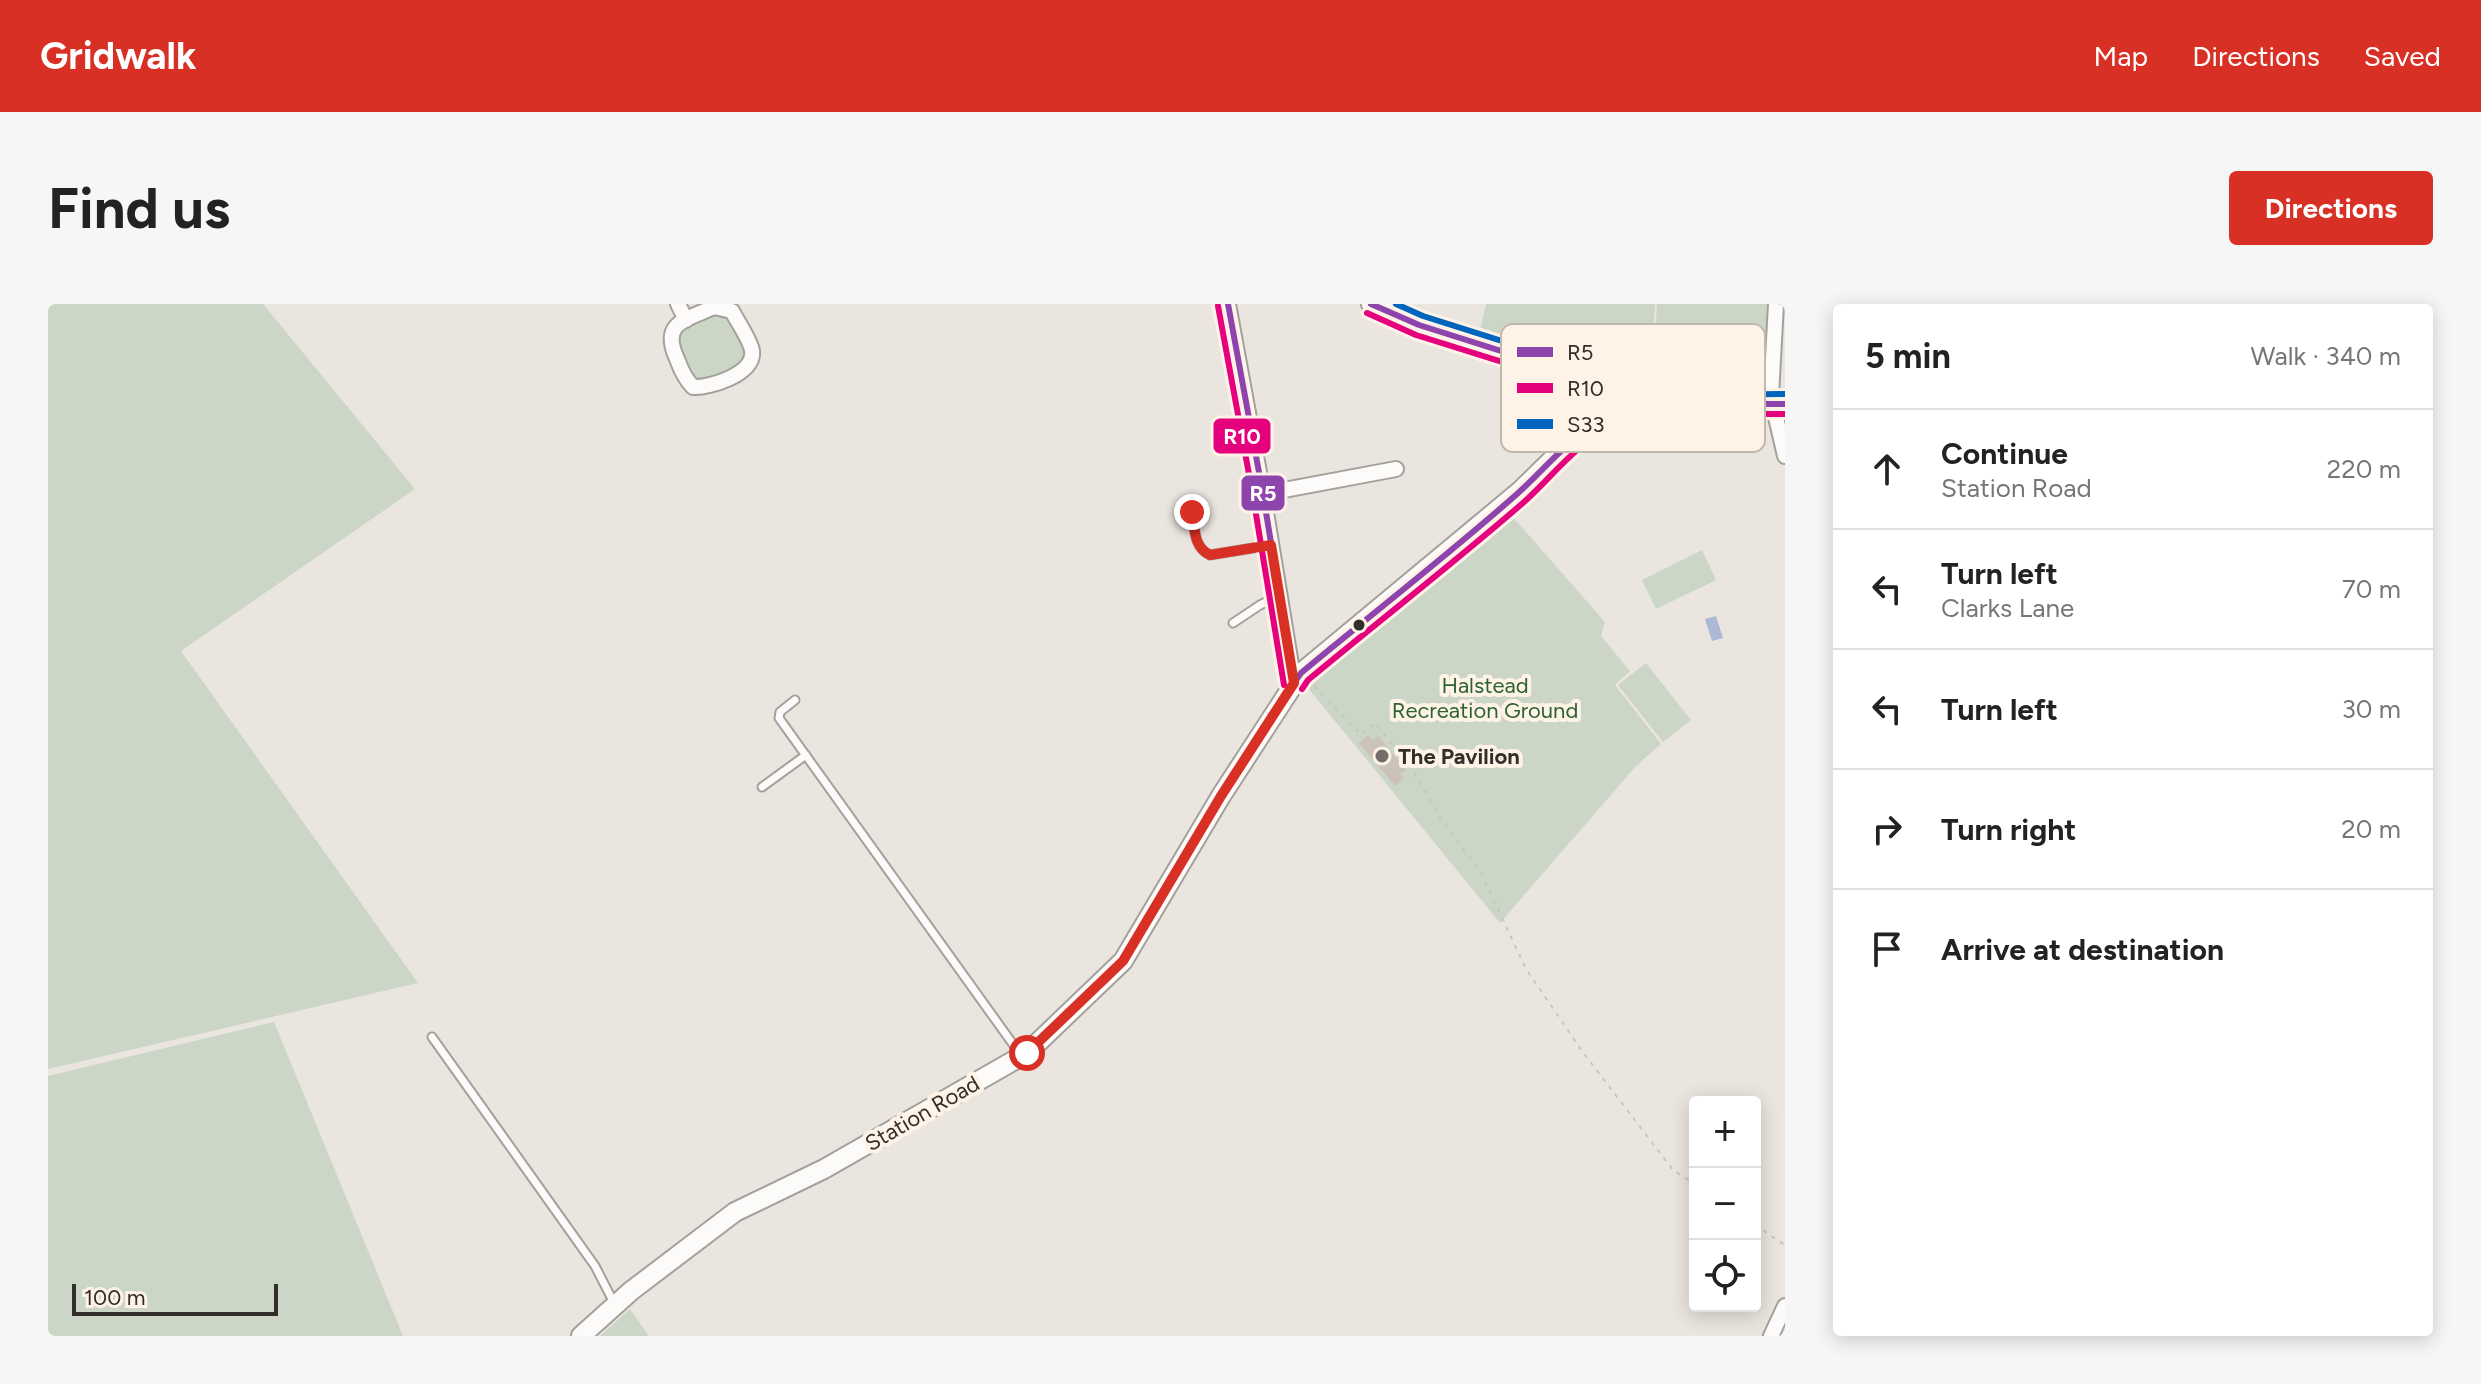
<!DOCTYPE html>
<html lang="en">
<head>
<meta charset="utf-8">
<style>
	body { margin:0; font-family:Figtree,sans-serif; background:#f6f6f6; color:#222 }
	.controls { position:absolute; right:24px; bottom:24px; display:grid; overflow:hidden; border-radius:8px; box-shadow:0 4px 20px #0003 }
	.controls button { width:72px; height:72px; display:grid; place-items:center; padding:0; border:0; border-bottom:2px solid #e0e0e0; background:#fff; color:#222; font:40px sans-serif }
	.scale { position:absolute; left:24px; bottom:20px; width:206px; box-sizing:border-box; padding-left:8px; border:4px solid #322e29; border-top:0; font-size:22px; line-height:28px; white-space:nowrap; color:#322e29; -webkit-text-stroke:6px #fef3e6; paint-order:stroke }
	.stop { position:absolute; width:24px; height:24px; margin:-18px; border:6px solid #d93025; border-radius:50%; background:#fff }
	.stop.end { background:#d93025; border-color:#fff; box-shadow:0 2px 8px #0008 }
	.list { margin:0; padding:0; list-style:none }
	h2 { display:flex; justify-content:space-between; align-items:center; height:104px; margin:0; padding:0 32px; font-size:34px }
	h2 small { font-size:26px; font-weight:400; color:#767676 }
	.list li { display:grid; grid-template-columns:52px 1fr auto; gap:24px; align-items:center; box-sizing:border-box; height:120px; padding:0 32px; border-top:2px solid #e0e0e0 }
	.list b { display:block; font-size:30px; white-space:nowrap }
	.list p { margin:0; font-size:26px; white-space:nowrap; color:#767676 }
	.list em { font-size:26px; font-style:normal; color:#767676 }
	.icon { flex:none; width:44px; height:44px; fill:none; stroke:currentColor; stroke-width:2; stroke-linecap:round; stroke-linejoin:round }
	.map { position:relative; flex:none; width:1737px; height:1032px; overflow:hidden; border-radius:8px }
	header { display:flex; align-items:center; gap:48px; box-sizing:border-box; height:112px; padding:0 40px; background:#d93025; color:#fff }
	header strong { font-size:38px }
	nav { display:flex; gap:44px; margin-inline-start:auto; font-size:28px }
	.intro { display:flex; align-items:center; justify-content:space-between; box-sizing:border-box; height:192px; padding:0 48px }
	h1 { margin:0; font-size:56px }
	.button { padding:20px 36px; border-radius:8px; background:#d93025; color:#fff; font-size:28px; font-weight:700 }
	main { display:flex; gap:48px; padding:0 48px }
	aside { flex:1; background:#fff; border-radius:8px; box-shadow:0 4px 20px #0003 }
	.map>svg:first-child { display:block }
	.green { fill:#cbd6c6 }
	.water { fill:#abb9d4 }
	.building { fill:#ccc3b8 }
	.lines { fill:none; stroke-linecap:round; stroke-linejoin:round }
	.lane-casing { stroke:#a4a09b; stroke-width:11 }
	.street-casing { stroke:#a4a09b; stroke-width:18 }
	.secondary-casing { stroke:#a4a09b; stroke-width:22 }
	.path { stroke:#c7c5c2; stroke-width:2; stroke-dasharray:4 6; stroke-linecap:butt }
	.lane { stroke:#fcfbfa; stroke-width:7 }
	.street { stroke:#fcfbfa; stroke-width:14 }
	.secondary { stroke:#fcfbfa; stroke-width:18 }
	.bus-1-casing { stroke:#fef3e6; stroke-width:12 }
	.bus-2-casing { stroke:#fef3e6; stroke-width:12 }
	.bus-3-casing { stroke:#fef3e6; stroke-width:12 }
	.bus-1 { stroke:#8e44ad; stroke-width:6 }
	.bus-2 { stroke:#e5007d; stroke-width:6 }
	.bus-3 { stroke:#0065bd; stroke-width:6 }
	.route { stroke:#d93025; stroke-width:10 }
	.bus-dot { fill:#322e29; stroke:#fef3e6; stroke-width:3 }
	.poi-dot { fill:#736e69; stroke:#fef3e6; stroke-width:3 }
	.labels { text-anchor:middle; stroke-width:8; stroke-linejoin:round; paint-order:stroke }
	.park-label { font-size:22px; fill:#2c6332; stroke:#fef3e6 }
	.poi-label { font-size:22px; font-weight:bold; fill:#322e29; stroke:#fef3e6; text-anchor:start }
	.street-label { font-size:22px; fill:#322e29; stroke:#fef3e6 }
	.key { fill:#fef3e6; stroke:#c1b8ad; stroke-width:2 }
	.key-label { font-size:22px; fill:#322e29 }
	.line-badge { stroke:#fef3e6; stroke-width:3 }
	.badge-label { font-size:22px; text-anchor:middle; font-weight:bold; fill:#fff }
</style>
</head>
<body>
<header>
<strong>Gridwalk</strong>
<nav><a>Map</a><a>Directions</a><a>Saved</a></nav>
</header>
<div class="intro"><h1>Find us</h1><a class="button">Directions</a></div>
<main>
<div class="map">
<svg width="1737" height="1032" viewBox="0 0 1737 1032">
	<rect width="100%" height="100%" fill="#ebe5df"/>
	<!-- green -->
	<path class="green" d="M0,0H215L367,185L133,347L370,679L0,765Z
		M1438,0H1607L1602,81L1565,73L1431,31Z
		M1609,0H1720L1715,81H1604Z
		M669,10C689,18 695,35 696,56L691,61L654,78L642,73L628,31L632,24Z
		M1456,203L1557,318L1553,332L1582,367L1567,381L1613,440L1588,462L1452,619L1256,379Z
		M1654,246L1668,276L1608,305L1594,276Z
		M1598,359L1643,416L1615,438L1570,381Z
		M226,718L355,1032H0V772Z
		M582,1005L601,1032H552Z"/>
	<!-- water -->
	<path class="water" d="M1668,312L1675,334L1664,337L1657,315Z"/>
	<!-- building -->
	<path class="building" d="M1320,431L1325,436L1330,432L1358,466L1352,470L1356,474L1347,482L1311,439Z"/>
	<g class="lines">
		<defs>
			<path id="lane" d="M1144,208C1147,224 1145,243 1162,251L1223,241
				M1185,319L1212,301L1230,292
				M747,396L732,408L731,414L972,750
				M714,483L758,451
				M384,733L547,962L566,999"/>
			<path id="street" d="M630,0L638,16
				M1180,0L1215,190L1246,379
				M1728,0L1723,92L1737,152
				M666,3L684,7C689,17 703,37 704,47C707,70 662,84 645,83C637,75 633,66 629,55C612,18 638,16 666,3Z
				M1215,190L1348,165
				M1723,1032L1737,1002"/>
			<path id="secondary" d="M1323,0L1371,21L1586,89L1596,96L1599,102
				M533,1032L583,987L687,908L776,865L979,749L1075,657L1173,492L1253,369L1472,187L1526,134L1561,112L1599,102L1737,100"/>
		</defs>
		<!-- lane casing -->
		<use href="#lane" class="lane-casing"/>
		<!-- street casing -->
		<use href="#street" class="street-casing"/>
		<!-- secondary casing -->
		<use href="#secondary" class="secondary-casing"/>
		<!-- path -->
		<path class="path" d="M1266,382L1314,431L1327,419L1363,463L1392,514L1433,569L1478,665L1534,747L1625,866L1647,880
			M1707,921L1737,941"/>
		<!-- lane -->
		<use href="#lane" class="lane"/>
		<!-- street -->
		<use href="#street" class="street"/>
		<!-- secondary -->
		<use href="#secondary" class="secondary"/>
		<defs>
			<path id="bus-1" d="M1180,0L1215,190L1246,379
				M1323,0L1371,21L1586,89L1596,96L1599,102
				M1246,379L1253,369C1325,309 1399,252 1469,190C1502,161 1529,122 1573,108C1625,91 1684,101 1737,100"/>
			<path id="bus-2" d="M1170,2L1205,192L1236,381
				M1319,9L1368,31L1582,98L1590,106
				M1254,385L1260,376C1332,316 1406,259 1476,198C1507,170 1533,133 1574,118C1625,101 1684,111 1737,110"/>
			<path id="bus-3" d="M1348,0L1375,12L1590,80L1603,89L1608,98
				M1599,92L1737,90"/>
		</defs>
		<!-- bus-1 casing -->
		<use href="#bus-1" class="bus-1-casing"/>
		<!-- bus-2 casing -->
		<use href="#bus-2" class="bus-2-casing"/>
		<!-- bus-3 casing -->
		<use href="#bus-3" class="bus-3-casing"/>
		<!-- bus-1 -->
		<use href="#bus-1" class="bus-1"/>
		<!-- bus-2 -->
		<use href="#bus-2" class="bus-2"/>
		<!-- bus-3 -->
		<use href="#bus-3" class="bus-3"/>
	</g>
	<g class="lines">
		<!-- route -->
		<path class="route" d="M979,749L1075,657L1173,492L1246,379L1223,241L1162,251C1145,243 1147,224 1144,208"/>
	</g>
	<!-- markers -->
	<circle class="bus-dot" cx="1311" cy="321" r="7"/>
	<circle class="poi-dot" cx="1334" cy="452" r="8"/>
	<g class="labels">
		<!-- park labels -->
		<g class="park-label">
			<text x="1437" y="389">Halstead<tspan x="1437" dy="25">Recreation Ground</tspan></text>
		</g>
		<!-- poi labels -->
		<g class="poi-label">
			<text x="1350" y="460">The Pavilion</text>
		</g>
		<!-- street labels -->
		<g class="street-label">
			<text transform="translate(874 809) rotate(-30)" y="8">Station Road</text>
		</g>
	</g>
	<!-- legend -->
	<rect x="1453" y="20" width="264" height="128" rx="12" class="key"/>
	<rect x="1469" y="43" width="36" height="10" fill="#8e44ad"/>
	<rect x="1469" y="79" width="36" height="10" fill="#e5007d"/>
	<rect x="1469" y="115" width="36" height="10" fill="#0065bd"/>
	<g class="key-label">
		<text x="1519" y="56">R5</text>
		<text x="1519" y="92">R10</text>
		<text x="1519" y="128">S33</text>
	</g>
	<g class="line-badge">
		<rect x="1164" y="113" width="60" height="38" rx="8" fill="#e5007d"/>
		<rect x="1192" y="170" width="46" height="38" rx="8" fill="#8e44ad"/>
	</g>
	<g class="badge-label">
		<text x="1194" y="140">R10</text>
		<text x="1215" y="197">R5</text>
	</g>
</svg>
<div class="controls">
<button>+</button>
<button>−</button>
<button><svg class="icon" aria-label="locate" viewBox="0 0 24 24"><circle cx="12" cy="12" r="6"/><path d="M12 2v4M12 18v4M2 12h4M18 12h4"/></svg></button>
</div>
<div class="scale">100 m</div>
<div class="stop" style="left:979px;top:749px"></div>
<div class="stop end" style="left:1144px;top:208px"></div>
</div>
<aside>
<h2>5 min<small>Walk · 340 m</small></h2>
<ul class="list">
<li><svg class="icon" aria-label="ahead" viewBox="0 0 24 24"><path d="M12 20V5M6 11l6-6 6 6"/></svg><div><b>Continue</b><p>Station Road</p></div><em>220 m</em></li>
<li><svg class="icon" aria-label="left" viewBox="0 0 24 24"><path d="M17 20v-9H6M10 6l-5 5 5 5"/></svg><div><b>Turn left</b><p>Clarks Lane</p></div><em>70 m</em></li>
<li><svg class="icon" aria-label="left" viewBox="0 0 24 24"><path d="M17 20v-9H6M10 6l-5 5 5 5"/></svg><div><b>Turn left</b></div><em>30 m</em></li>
<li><svg class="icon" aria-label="right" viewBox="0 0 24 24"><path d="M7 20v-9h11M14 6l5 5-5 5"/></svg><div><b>Turn right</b></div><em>20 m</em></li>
<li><svg class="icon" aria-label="arrive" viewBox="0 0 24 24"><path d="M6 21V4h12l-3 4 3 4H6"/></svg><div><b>Arrive at destination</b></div></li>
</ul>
</aside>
</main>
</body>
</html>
